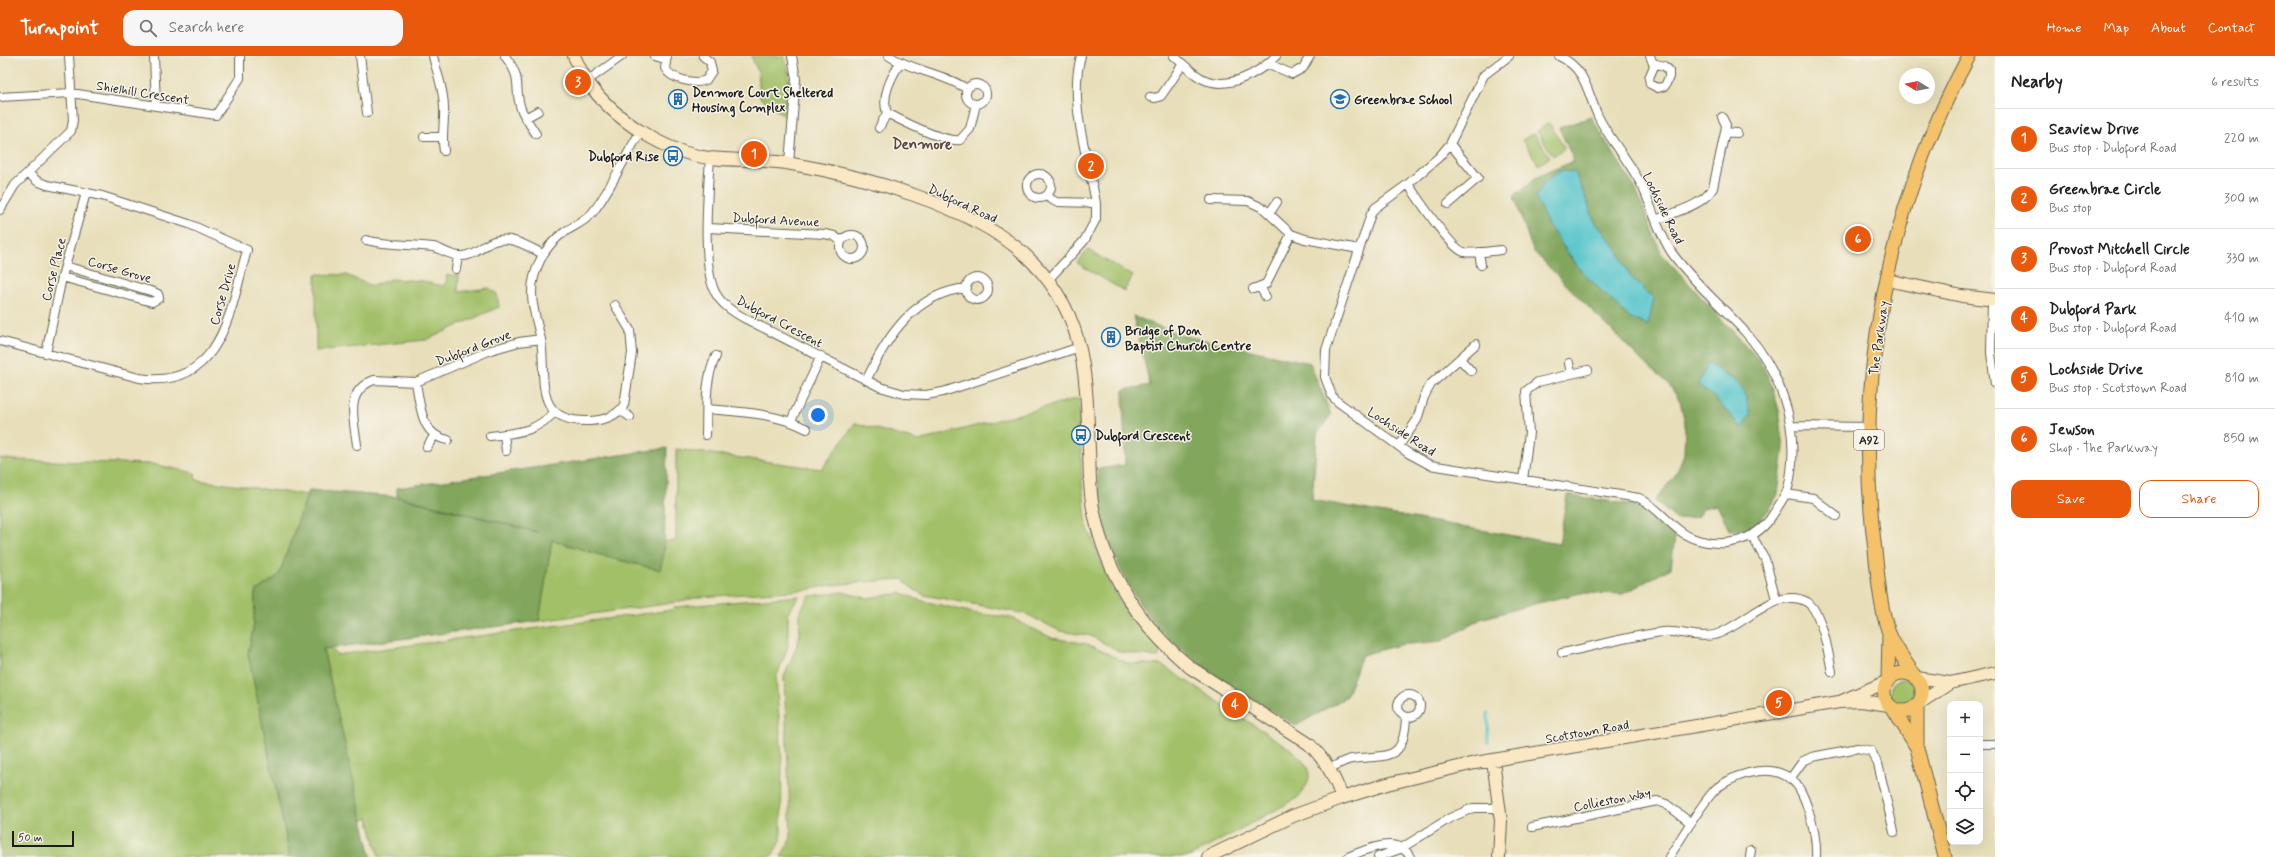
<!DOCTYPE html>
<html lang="en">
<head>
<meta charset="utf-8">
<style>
	body { margin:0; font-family:Mynerve,sans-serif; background:#f6f6f6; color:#222 }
	.controls { position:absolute; right:12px; bottom:12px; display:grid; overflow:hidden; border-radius:8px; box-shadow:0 4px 16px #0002 }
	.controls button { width:36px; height:36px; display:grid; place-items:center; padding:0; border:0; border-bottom:1px solid #e0e0e0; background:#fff; color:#222; font:20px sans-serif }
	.compass { position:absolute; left:1899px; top:12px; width:36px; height:36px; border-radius:50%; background:#fff; box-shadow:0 4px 16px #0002; rotate:280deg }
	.scale { position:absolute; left:12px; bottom:10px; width:62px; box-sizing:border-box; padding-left:4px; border:2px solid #1c1c1c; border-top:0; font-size:11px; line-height:14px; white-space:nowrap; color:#1c1c1c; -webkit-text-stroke:3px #f7f3e8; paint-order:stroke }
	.you { position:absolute; left:818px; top:359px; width:14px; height:14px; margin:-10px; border:3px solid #fff; border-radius:50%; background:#1a73e8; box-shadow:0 0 0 6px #1a73e833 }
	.badge { display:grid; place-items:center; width:26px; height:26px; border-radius:50%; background:#ea580c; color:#fff; font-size:13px; font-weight:700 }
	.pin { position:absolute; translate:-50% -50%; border:2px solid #fff; box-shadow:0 1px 4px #0006 }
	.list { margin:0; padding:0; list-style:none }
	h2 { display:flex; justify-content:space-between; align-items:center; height:52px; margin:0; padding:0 16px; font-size:17px }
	h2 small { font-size:13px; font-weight:400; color:#767676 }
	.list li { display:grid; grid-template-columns:26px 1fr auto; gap:12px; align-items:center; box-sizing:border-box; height:60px; padding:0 16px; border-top:1px solid #e0e0e0 }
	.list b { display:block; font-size:15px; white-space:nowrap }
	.list p { margin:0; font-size:13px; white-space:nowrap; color:#767676 }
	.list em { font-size:13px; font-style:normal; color:#767676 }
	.actions { display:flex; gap:8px; padding:12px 16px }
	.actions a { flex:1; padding:9px 0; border:1px solid #ea580c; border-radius:12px; text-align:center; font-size:14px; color:#ea580c }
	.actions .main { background:#ea580c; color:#fff }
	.icon { flex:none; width:22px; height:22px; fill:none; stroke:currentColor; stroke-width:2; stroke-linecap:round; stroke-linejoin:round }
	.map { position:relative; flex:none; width:1995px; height:801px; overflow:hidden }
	header { display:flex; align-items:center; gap:24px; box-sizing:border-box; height:56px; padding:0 20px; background:#ea580c; color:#fff }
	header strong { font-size:19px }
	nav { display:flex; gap:22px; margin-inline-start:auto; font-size:14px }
	.search { width:280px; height:36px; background:#f6f6f6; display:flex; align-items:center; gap:10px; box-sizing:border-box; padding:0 14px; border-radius:12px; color:#767676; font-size:15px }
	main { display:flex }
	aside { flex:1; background:#fff }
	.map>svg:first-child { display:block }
	.green { fill:#a2c068; stroke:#5f6e42 }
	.forest { fill:#81a65c; stroke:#4e613c; fill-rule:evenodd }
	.water { fill:#58c6cc; stroke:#3a7174 }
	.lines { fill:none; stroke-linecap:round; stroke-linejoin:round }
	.stream { stroke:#58c6cc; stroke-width:2.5 }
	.street-casing { stroke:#636053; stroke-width:10 }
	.secondary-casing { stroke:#636053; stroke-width:14 }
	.primary-casing { stroke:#636053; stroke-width:15 }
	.street { stroke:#fff; stroke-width:8 }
	.secondary { stroke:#fae7c3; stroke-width:12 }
	.primary { stroke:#f3c26a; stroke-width:13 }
	.labels { text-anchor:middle; stroke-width:3; stroke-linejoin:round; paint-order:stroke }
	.shield { fill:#f7f3e8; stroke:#5e5c59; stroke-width:1 }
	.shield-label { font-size:12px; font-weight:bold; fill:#1c1c1c }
	.street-label { font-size:13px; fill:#1c1c1c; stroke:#f7f3e8 }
	.poi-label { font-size:13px; font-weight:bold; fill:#1c1c1c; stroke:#f7f3e8; text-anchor:start }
	.quarter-label { font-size:15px; font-weight:bold; fill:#5b4940; stroke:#f7f3e8 }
</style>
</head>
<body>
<header>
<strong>Turnpoint</strong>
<div class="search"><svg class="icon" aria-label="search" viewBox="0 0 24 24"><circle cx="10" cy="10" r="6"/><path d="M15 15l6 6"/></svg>Search here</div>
<nav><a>Home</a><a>Map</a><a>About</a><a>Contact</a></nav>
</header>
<main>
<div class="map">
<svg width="1995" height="801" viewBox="0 0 1995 801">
	<rect width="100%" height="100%" fill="#f7f3e8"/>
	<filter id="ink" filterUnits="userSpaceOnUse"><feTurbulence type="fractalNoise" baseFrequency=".025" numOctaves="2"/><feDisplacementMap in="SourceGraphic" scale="8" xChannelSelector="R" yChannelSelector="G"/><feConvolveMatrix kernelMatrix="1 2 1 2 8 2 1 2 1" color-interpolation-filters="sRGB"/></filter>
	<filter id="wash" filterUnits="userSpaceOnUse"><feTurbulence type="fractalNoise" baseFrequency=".012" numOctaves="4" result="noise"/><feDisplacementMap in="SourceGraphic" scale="16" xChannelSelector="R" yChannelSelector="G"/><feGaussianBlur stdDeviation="0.9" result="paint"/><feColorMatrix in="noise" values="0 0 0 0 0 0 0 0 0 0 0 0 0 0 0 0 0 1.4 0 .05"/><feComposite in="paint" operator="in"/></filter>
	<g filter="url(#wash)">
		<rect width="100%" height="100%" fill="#e8dfba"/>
		<!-- green -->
		<path class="green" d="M751,0H784C792,20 789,41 787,62L760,42L758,16Z
			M1549,67L1565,92L1553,100L1537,75Z
			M1534,77L1550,101L1539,109L1522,84Z
			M1088,194L1133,220L1124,235L1077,207Z
			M316,218L346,219L372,230L391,223L423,225L442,230L446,227L447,219H459L458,236L489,232L497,238L499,251L426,284L316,295Z
			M1079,342L1082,427L1087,470L1112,533L1127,556L1161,596L1158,601L1120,596L1091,580L1060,575L1026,558L924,539L913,533L902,523L832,529L806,534L700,541L666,548L539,565L552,484L610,502L664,497L665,485H676V393L822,413L855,367L919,385Z
			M0,402L15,404L152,408L195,417L196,424L307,439L279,519L255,536L254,568L248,598L290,801H0Z
			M843,536L866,542L902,537L919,544L978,558L1009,561L1052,582L1087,588L1128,607L1162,609L1289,692C1311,710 1317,721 1296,743L1189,801H781L791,782L784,621L799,584L800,556L809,540Z
			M799,540L788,557V591L776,622L782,702L781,784L771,801H379L368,762L362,764L323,593L331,592L337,599L672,554L675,551Z
			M1890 636a13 13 0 1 1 26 0a13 13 0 1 1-26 0Z"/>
		<!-- forest -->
		<path class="forest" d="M1591,61L1636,134L1661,197L1758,303L1769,322L1779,354L1784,392L1778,438L1770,453L1751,473L1729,474L1717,449L1704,452L1697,461L1677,464L1655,445L1676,418L1684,398L1685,367L1680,345L1668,327L1642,305L1533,195L1514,140L1536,121L1574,105L1559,72ZM1575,116L1595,166L1616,192L1631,221L1654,243L1648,269C1612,244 1591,229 1564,193ZM1708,307L1736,325L1741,372L1717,344L1699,328Z
			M1133,260L1181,279L1310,307L1331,359L1317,378L1312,444L1559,488L1567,439L1635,449L1675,480L1671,512L1623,538L1581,537L1538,547L1481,563L1442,585L1399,589L1362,599L1346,641L1296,670C1254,643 1208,618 1171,585C1136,553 1107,495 1100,449C1099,437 1098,425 1097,413L1125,409L1123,334L1150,329Z
			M667,392L664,497L660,514L610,502L552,484L539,565L323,593L371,801H290L248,598L254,568L255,536L279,519L309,434L397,441L538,476L397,440V432Z"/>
		<!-- water -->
		<path class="water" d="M1560,115L1575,116L1595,166L1616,192L1631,221L1654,243L1648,269L1631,263L1582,216L1548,169L1536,142L1544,126Z
			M1708,307L1736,325L1745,337L1750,359L1741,372L1717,344L1698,328Z"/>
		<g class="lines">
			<!-- stream -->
			<path class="stream" d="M1488,657V687"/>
		</g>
	</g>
	<g filter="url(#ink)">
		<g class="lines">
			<defs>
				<path id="street" d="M154,0L156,50
					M360,0L367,57
					M433,0C437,17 444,34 444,52C445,67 441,80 444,95
					M505,0C524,25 513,29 521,53C525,62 531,70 536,78
					M655,0L665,3
					M667,0L665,12C670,23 695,29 706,24L712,15L710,6L703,0
					M889,0C913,15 943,17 967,33
					M1174,0C1183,8 1193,18 1203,23C1228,35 1259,17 1276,0
					M1509,0L1484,19L1450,88L1439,101L1408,128L1375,152L1371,158L1326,294L1325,321L1332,340L1338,346L1408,397L1430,409L1639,442C1661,452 1673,477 1698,484C1724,492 1754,485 1770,463C1775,455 1781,447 1785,439C1789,433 1790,423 1791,416C1798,366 1779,314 1746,277C1724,252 1691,224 1672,197C1659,178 1653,155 1644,134C1637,119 1627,105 1618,92C1611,82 1603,71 1598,60C1586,34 1587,14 1559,0
					M1650,0L1654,10L1649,22L1650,28L1658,32L1665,30L1669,21V14L1664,10L1656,8L1654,10
					M1269,8L1292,18L1303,12L1310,0
					M587,25L622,0
					M966 38a10 10 0 1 1 20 0a10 10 0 1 1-20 0Z
					M0,41L71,37L216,59L240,22V0
					M1150,41L1155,42L1161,40L1183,8
					M887,57C904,66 943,86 960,84L970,73L976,48
					M525,62L538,55
					M879,72L887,57C881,40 891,22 900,7
					M1725,76L1737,77
					M424,81H442
					M710,102C708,133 701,212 716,238C723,250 735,257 746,263L880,331L904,338L926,339L943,336L1080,291
					M789,107L796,23L792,0
					M1027 130a12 12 0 1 1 24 0a12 12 0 1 1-24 0Z
					M1408,128C1417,141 1451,193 1464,196C1476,198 1490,195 1501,194
					M1046,140L1056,146L1096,147
					M1211,144L1248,145L1263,152L1291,178L1305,183L1359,193
					M1448,148L1478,122L1450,88
					M0,154L15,129L71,75L73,64L69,0
					M1269,158L1277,146
					M1656,164C1674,156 1703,150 1713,132L1725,76L1726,69L1722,61
					M708,172L825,178L834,180L841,185
					M840 191a12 12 0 1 1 24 0a12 12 0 1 1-24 0Z
					M366,184C389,190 410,188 433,191C442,193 452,201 462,200C471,200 479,194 486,189C506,176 525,189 543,198
					M1479,196L1481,209
					M456,213L458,200
					M62,221L152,246L159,242L158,238L154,236L65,210
					M966 233a11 11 0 1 1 22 0a11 11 0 1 1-22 0Z
					M1048,224L1084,185L1096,163V147C1088,101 1068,46 1081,0
					M1260,231L1266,241
					M1253,233L1266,228L1291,178
					M1992,244L1991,297L1995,328
					M615,249L630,274L632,297L624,349C616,361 604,364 590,365C531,367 547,321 541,284C537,264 528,242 534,221C539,202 549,186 566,175C576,169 586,165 593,156C612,132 624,101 641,75
					M0,285L139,322C222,335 231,252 247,194L189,168L102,140L47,129L37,125L28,117
					M46,297L63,217L86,137
					M1460,303L1471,315
					M1569,307L1571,318
					M867,323C887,280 915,237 967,232
					M416,326C420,349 421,380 448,384
					M707,353C741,356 776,357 807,373
					M620,354L630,361
					M791,365L821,300
					M1791,370L1869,371
					M504,378L506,395
					M706,379C707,352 704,325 716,300
					M490,380C520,376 533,377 555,356
					M357,389C354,364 344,335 374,324L416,326L491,294L519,286L541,283
					M1399,390L1417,364L1424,341L1431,328L1476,288
					M427,391L434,380
					M1523,424L1529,377L1526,335L1538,326L1588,314
					M1786,438L1813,442L1836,460
					M1752,480L1765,503L1776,543
					M1562,597C1595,590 1629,580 1663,576C1680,574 1698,583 1714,579C1744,571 1775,529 1807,546C1822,555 1829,600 1832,616
					M1398 650a11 11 0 1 1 22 0a11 11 0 1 1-22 0Z
					M1980,688H1995
					M1329,713C1337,709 1344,704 1352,703C1388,698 1404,707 1406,661
					M1790,723L1803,705L1812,701L1858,692L1871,695L1878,708L1894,776
					M1532,771L1657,745L1666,748L1691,767
					M1348,801C1365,794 1398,778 1410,801
					M1378,801L1400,793L1450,762L1473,752H1500
					M1669,801C1679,786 1705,741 1718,731C1740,716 1776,705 1796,728C1803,736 1806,747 1809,756C1814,772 1817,785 1816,801
					M1750,801L1751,794"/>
				<path id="secondary" d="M574,0C578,8 582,18 588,26C613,63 664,96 709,102C737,105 765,103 792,108C863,120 969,149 1023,197C1086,254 1086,315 1089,394C1090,415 1089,437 1094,457C1107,520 1141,571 1191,612L1309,688C1325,703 1335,721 1342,742
					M1887,224L1962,240L1995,244
					M1917,622L1950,627L1995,617
					M1842,645L1886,626
					M1918,648L1950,627
					M1493,705L1501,765L1499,801
					M1208,801L1293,760L1342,742L1387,728L1475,707L1839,646L1861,645L1889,649"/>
				<path id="primary" d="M1884 636a19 19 0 1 1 38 0a19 19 0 1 1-38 0Z
					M1914,619C1906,606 1895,592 1889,577C1880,552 1878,521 1875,494C1853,327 1888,148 1969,0
					M1888,623L1889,577
					M1917,650V690
					M1893,652L1917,692L1945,801"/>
			</defs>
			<!-- street casing -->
			<use href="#street" class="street-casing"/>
			<!-- secondary casing -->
			<use href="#secondary" class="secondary-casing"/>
			<!-- primary casing -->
			<use href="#primary" class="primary-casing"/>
			<!-- street -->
			<use href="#street" class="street"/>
			<!-- secondary -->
			<use href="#secondary" class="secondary"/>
			<!-- primary -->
			<use href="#primary" class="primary"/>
		</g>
	</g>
	<!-- icons -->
	<defs>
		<symbol id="building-ring" viewBox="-11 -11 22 22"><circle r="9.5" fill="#f7f3e8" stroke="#1f6fb2" stroke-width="1.5"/><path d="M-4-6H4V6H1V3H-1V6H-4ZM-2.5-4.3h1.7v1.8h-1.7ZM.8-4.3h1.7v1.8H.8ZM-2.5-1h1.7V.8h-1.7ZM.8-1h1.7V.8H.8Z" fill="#1f6fb2"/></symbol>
		<symbol id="school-ring" viewBox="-11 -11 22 22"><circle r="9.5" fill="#f7f3e8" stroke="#1f6fb2" stroke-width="1.5"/><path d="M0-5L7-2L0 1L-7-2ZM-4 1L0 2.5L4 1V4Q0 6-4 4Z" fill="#1f6fb2"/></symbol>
		<symbol id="bus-ring" viewBox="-11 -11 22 22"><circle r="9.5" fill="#f7f3e8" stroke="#1f6fb2" stroke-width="1.5"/><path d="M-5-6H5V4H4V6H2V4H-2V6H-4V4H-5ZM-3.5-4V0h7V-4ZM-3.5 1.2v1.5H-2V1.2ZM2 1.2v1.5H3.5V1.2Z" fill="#1f6fb2"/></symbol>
	</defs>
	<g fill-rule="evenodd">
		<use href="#building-ring" x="667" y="32" width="22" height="22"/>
		<use href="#school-ring" x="1329" y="32" width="22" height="22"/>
		<use href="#bus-ring" x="662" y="89" width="22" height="22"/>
		<use href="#building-ring" x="1100" y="270" width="22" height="22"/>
		<use href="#bus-ring" x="1070" y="368" width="22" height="22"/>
	</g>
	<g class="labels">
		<!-- shield labels -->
		<rect class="shield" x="1854" y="374" width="30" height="20" rx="3"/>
		<g class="shield-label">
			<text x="1869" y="388">A92</text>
		</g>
		<!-- street labels -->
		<g class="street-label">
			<text transform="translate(143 36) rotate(9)" y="5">Shielhill Crescent</text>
			<text transform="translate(963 147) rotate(25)" y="5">Dubford Road</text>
			<text transform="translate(1664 152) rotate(64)" y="5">Lochside Road</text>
			<text transform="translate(776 163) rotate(3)" y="5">Dubford Avenue</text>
			<text transform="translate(53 213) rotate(-76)" y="5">Corse Place</text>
			<text transform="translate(120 213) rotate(16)" y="5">Corse Grove</text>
			<text transform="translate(222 238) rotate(-74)" y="5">Corse Drive</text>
			<text transform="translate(780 265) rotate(28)" y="5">Dubford Crescent</text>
			<text transform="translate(1878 282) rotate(-82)" y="5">The Parkway</text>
			<text transform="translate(473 291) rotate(-21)" y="5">Dubford Grove</text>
			<text transform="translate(1402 375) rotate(33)" y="5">Lochside Road</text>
			<text transform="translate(1587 675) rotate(-10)" y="5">Scotstown Road</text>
			<text transform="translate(1612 743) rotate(-11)" y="5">Collieston Way</text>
		</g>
		<!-- poi labels -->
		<g class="poi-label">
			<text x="692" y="41">Denmore Court Sheltered<tspan x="692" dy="15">Housing Complex</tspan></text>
			<text x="1354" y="48">Greenbrae School</text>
			<text x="659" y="105" text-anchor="end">Dubford Rise</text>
			<text x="1125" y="279">Bridge of Don<tspan x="1125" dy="15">Baptist Church Centre</tspan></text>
			<text x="1095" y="384">Dubford Crescent</text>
		</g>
		<!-- quarter labels -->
		<g class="quarter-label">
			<text x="922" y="93">Denmore</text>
		</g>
	</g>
</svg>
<div class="controls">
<button>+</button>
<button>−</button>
<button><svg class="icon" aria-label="locate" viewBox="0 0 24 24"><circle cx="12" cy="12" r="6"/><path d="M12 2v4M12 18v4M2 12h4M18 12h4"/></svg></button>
<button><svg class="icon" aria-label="layers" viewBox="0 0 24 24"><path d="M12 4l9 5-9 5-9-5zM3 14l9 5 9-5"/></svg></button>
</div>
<svg class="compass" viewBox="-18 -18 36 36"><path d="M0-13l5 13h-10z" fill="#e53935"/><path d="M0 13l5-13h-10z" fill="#767676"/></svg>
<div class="scale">50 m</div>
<div class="you"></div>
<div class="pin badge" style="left:754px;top:98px">1</div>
<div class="pin badge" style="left:1091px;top:110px">2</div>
<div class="pin badge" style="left:578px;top:26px">3</div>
<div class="pin badge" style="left:1235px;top:649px">4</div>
<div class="pin badge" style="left:1779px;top:647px">5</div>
<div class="pin badge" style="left:1858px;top:183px">6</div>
</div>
<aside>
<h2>Nearby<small>6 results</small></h2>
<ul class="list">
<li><span class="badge">1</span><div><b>Seaview Drive</b><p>Bus stop · Dubford Road</p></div><em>220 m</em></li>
<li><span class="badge">2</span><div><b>Greenbrae Circle</b><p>Bus stop</p></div><em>300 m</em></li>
<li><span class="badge">3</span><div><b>Provost Mitchell Circle</b><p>Bus stop · Dubford Road</p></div><em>330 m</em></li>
<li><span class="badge">4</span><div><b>Dubford Park</b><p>Bus stop · Dubford Road</p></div><em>410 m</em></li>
<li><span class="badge">5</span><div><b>Lochside Drive</b><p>Bus stop · Scotstown Road</p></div><em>810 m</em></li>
<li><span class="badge">6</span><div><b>Jewson</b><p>Shop · The Parkway</p></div><em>850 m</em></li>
</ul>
<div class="actions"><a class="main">Save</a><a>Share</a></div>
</aside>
</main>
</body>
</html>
